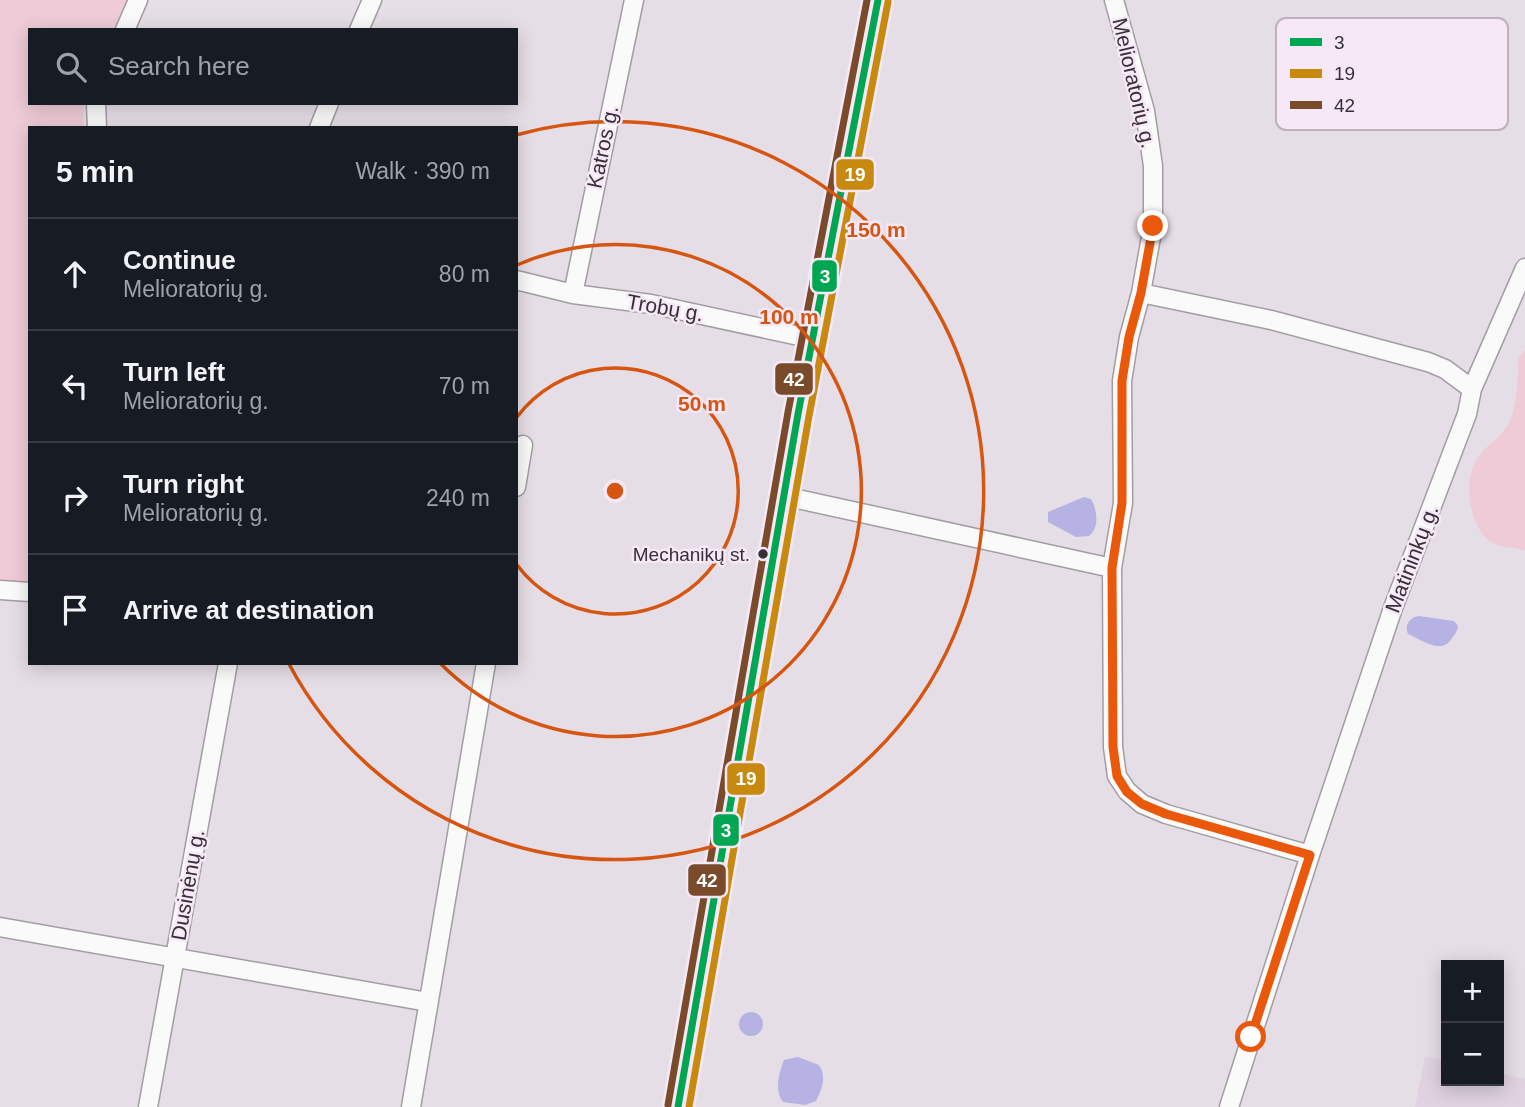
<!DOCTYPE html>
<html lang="en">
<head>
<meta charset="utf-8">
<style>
	body { margin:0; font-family:Helvetica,sans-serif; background:#20242c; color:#f1f3f6 }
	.controls { position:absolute; right:21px; bottom:21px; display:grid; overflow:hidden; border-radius:0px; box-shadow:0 4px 18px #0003 }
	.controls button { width:63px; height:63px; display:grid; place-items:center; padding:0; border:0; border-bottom:2px solid #363941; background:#171b24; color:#f1f3f6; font:35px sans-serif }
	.stop { position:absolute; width:21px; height:21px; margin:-16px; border:5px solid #ea580c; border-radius:50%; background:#fff }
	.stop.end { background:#ea580c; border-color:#fff; box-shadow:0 2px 7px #0008 }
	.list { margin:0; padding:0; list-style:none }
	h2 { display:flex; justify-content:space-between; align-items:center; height:91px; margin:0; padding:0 28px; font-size:30px }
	h2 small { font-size:23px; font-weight:400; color:#9ea1a6 }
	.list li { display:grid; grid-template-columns:46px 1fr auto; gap:21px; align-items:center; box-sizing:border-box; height:112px; padding:0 28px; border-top:2px solid #363941 }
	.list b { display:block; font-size:26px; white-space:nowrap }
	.list p { margin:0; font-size:23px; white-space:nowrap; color:#9ea1a6 }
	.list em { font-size:23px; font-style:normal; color:#9ea1a6 }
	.icon { flex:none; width:38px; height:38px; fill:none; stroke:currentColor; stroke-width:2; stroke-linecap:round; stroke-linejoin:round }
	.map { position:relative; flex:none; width:1525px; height:1107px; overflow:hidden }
	.search { position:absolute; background:#171b24; box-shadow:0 4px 18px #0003; left:28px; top:28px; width:490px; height:77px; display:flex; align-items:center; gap:18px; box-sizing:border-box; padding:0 24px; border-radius:0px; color:#9ea1a6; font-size:26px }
	.panel { position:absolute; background:#171b24; box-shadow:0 4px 18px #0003; left:28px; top:126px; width:490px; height:539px; border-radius:0px }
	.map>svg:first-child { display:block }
	.built { fill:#e0d2e0 }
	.green { fill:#eecbd7 }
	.water { fill:#b6b2e3 }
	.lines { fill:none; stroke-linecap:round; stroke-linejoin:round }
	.minor-casing { stroke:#a29da3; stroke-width:21 }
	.major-casing { stroke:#a29da3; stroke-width:24 }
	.minor { stroke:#fbfafb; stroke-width:18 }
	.major { stroke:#fbfafb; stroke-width:21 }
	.bus-1-casing { stroke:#f6e8f7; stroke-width:12 }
	.bus-2-casing { stroke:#f6e8f7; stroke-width:12 }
	.bus-3-casing { stroke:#f6e8f7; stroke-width:12 }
	.bus-1 { stroke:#00a651; stroke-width:7 }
	.bus-2 { stroke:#c7890e; stroke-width:7 }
	.bus-3 { stroke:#7a4b2a; stroke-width:7 }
	.route { stroke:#ea580c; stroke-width:9 }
	.ring { fill:none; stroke:#d65510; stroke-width:3.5 }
	.bus-dot { fill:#363137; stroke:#f6e8f7; stroke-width:2.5 }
	.labels { text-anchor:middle; stroke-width:5; stroke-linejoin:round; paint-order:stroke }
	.bus-label { font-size:19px; fill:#363137; stroke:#f6e8f7; text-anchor:end }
	.street-label { font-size:21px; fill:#363137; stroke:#f6e8f7 }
	.key { fill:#f6e8f7; stroke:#bcb1bd; stroke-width:2 }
	.key-label { font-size:19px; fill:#363137 }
	.centre { fill:#d65510; stroke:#f6e8f7; stroke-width:3.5 }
	.ring-label { font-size:21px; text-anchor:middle; font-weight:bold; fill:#d65510; stroke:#f6e8f7; stroke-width:5; stroke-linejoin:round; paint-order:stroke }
	.line-badge { stroke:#f6e8f7; stroke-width:2.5 }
	.badge-label { font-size:19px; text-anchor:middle; font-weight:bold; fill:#fff }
</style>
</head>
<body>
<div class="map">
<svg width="1525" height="1107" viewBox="0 0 1525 1107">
	<rect width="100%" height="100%" fill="#e6dee6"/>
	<!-- built -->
	<path class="built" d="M1425,1056L1446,1061V1081H1499V1073L1525,1079V1107H1415Z"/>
	<!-- green -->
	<path class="green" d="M0,0H127L114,30H30V103H84L83,128H30V582L0,580Z
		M1525,350V550C1515,548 1497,547 1489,541C1468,523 1462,478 1479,456C1490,441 1505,437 1512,415C1518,397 1517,376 1519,357Z"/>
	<!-- water -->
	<path class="water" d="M1084,497L1091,499C1097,509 1100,528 1089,536L1076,537L1048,522V512Z
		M1419,616L1454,621L1458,626C1457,633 1454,635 1450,641C1439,654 1421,639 1408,634C1404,625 1410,617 1419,616Z
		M739 1024a12 12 0 1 1 24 0a12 12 0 1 1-24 0Z
		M798,1057L819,1065C827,1077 822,1089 816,1101L805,1105L783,1102C774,1091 779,1073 784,1060Z"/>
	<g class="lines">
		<defs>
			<path id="minor" d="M1114,0L1145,111L1153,166V226L1141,293L1129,337L1122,381L1123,503L1112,568L1113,747L1117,776L1127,791L1142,804L1166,814L1310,855L1229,1107
				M125,30L138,0
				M359,30L372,0
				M96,103L97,128
				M319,128L329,103
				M516,280L573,294L651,304L813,339
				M1141,293L1271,320L1428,362L1445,369L1472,389
				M573,294L634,0
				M516,487L523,445
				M784,496L1112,568
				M0,590L30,592
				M1310,855L1393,608L1467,414L1472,389L1525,268
				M0,927L428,1002
				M148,1107L228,663
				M411,1107L486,663"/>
			<path id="major" d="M678,1107C741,737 803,367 878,0"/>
		</defs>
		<!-- minor casing -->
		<use href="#minor" class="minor-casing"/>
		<!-- major casing -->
		<use href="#major" class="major-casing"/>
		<!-- minor -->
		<use href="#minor" class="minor"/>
		<!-- major -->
		<use href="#major" class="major"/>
		<defs>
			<path id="bus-1" d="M678,1107L798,414L878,0"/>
			<path id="bus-2" d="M689,1107L809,416L888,2"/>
			<path id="bus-3" d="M668,1105L788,412L867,0"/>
		</defs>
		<!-- bus-1 casing -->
		<use href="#bus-1" class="bus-1-casing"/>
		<!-- bus-2 casing -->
		<use href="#bus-2" class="bus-2-casing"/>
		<!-- bus-3 casing -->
		<use href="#bus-3" class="bus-3-casing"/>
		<!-- bus-1 -->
		<use href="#bus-1" class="bus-1"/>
		<!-- bus-2 -->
		<use href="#bus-2" class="bus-2"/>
		<!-- bus-3 -->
		<use href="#bus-3" class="bus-3"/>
	</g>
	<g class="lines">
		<!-- route -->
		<path class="route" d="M1153,226L1141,293L1129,337L1122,381V503L1112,568L1113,747L1117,776L1127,792L1142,804L1166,814L1310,855L1251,1037"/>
	</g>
	<!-- distance rings -->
	<g class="ring">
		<path d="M517 417A123 123 0 1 1 517 565"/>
		<path d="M517 265A246 246 0 1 1 440 663"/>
		<path d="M516 135A369 369 0 1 1 289 664"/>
	</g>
	<!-- markers -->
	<circle class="bus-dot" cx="763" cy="554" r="6"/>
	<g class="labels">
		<!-- bus labels -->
		<g class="bus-label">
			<text x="750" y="561">Mechanikų st.</text>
		</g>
		<!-- street labels -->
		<g class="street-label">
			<text transform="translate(1134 83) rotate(77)" y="7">Melioratorių g.</text>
			<text transform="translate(603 147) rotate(-78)" y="7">Katros g.</text>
			<text transform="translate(665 308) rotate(10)" y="7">Trobų g.</text>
			<text transform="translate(1412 559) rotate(-69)" y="7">Matininkų g.</text>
			<text transform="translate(188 885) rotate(-80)" y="7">Dusinėnų g.</text>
		</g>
	</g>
	<!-- legend -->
	<rect x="1276" y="18" width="232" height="112" rx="10" class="key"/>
	<rect x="1290" y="38" width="32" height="8" fill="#00a651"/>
	<rect x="1290" y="69" width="32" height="9" fill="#c7890e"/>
	<rect x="1290" y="101" width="32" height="8" fill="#7a4b2a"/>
	<g class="key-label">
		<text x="1334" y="49">3</text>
		<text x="1334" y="80">19</text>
		<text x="1334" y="112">42</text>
	</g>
	<circle cx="615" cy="491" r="10" class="centre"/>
	<g class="ring-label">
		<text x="876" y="237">150 m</text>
		<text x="789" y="324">100 m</text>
		<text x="702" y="411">50 m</text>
	</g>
	<g class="line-badge">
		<rect x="835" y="158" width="40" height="33" rx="7" fill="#c7890e"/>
		<rect x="811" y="259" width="27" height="34" rx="7" fill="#00a651"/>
		<rect x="774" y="362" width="40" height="34" rx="7" fill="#7a4b2a"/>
		<rect x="726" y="762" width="40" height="34" rx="7" fill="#c7890e"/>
		<rect x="712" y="813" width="28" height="34" rx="7" fill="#00a651"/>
		<rect x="687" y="863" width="40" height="34" rx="7" fill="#7a4b2a"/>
	</g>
	<g class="badge-label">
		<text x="855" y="181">19</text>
		<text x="825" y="283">3</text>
		<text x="794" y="386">42</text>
		<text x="746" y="785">19</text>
		<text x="726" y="837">3</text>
		<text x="707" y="887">42</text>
	</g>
</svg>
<div class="controls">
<button>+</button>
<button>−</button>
</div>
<div class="stop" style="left:1251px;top:1037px"></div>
<div class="stop end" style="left:1153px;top:226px"></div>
<div class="search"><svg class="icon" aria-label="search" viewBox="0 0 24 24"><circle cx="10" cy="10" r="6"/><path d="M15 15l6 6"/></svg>Search here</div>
<section class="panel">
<h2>5 min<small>Walk · 390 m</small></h2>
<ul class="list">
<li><svg class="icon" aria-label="ahead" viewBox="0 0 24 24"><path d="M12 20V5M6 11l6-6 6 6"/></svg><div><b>Continue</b><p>Melioratorių g.</p></div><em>80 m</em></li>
<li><svg class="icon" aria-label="left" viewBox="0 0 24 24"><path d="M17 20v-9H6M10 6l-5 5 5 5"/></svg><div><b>Turn left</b><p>Melioratorių g.</p></div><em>70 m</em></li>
<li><svg class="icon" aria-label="right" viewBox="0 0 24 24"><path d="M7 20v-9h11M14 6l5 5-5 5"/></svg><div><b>Turn right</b><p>Melioratorių g.</p></div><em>240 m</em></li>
<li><svg class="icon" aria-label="arrive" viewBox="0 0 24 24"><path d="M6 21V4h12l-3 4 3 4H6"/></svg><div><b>Arrive at destination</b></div></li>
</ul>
</section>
</div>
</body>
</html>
